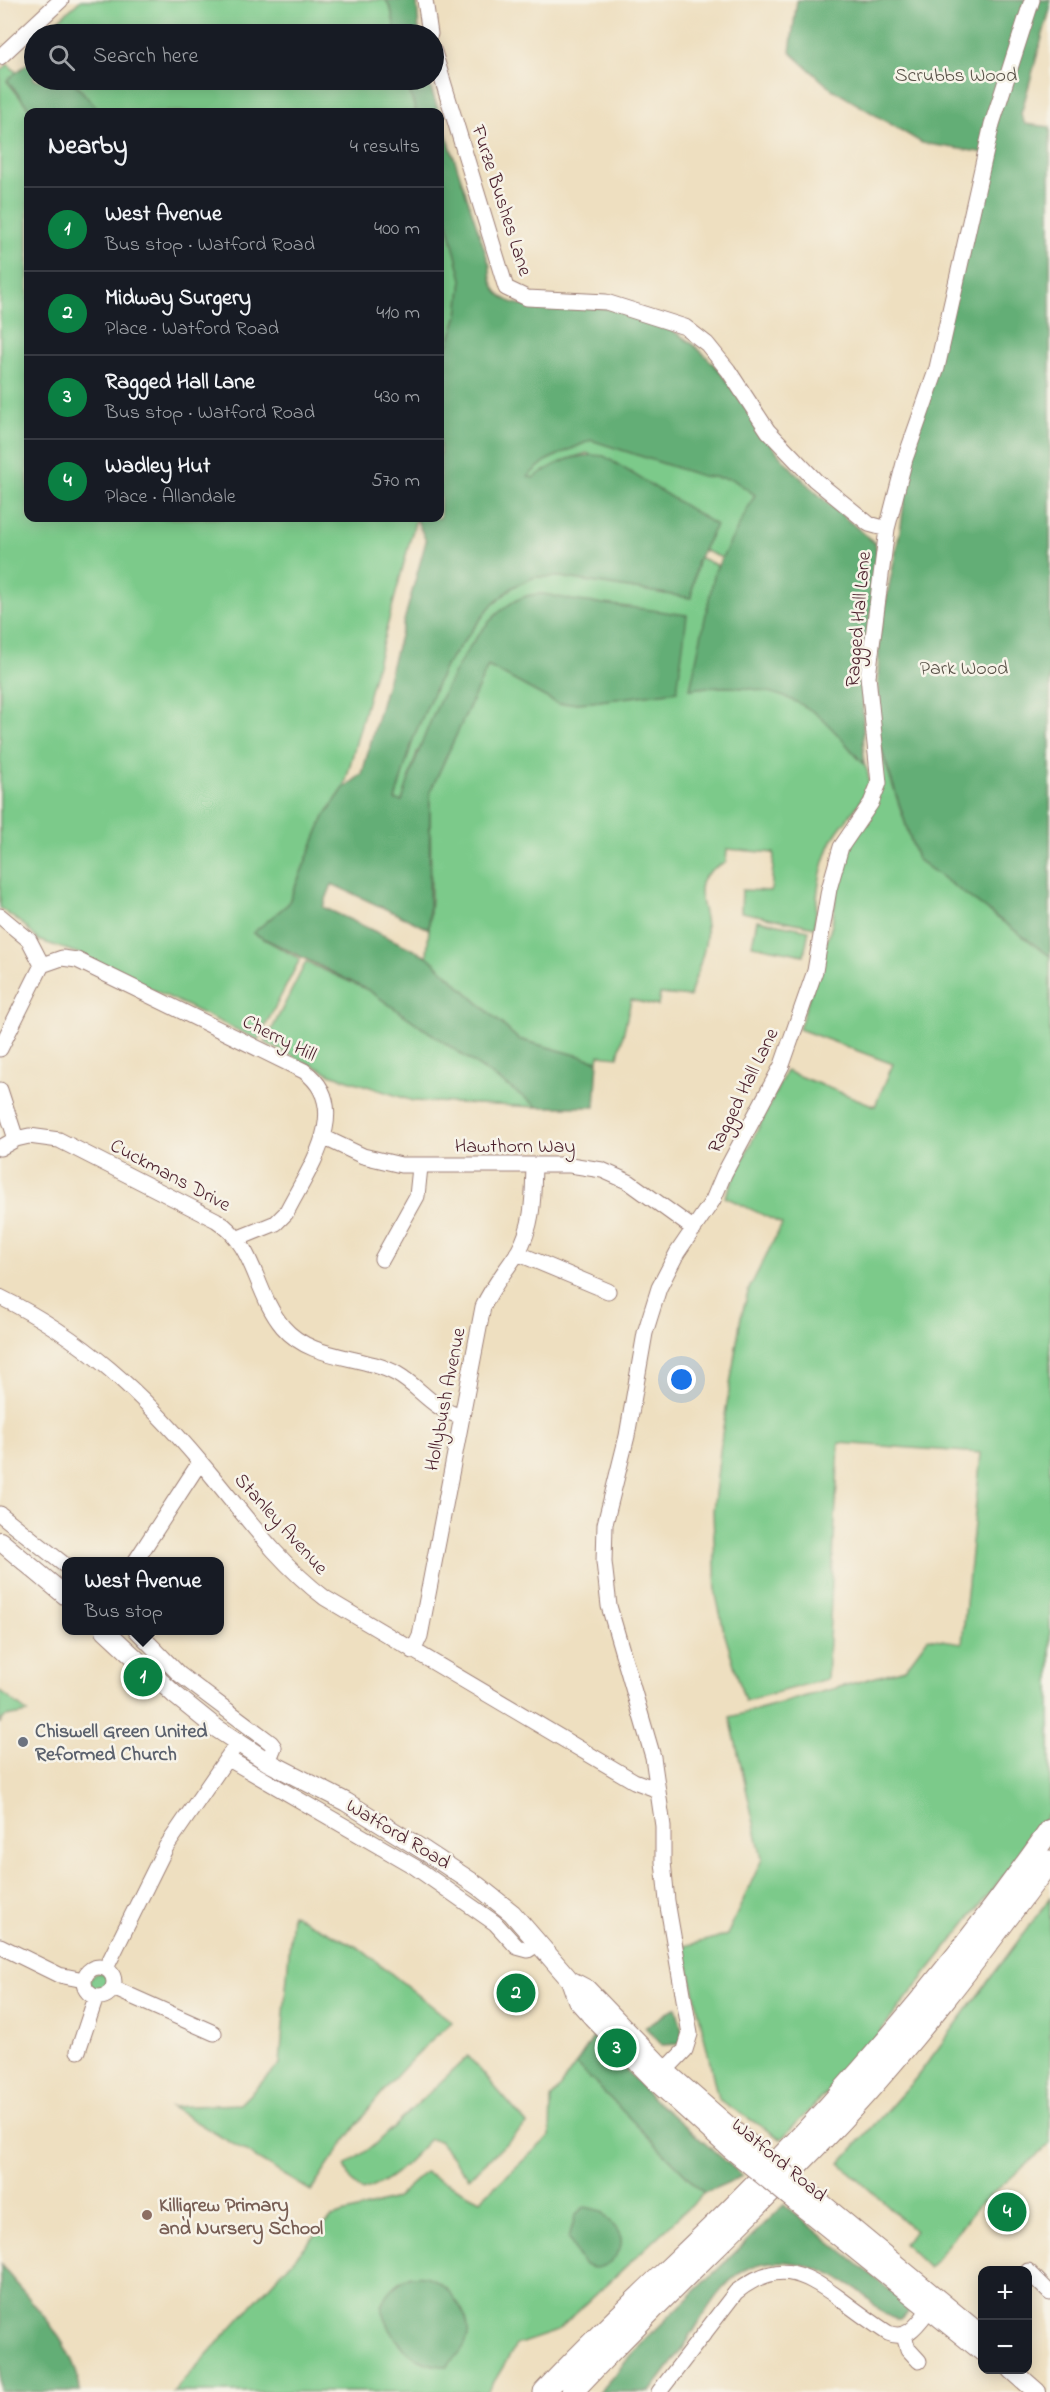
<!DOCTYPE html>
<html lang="en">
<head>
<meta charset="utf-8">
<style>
	body { margin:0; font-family:"Indie Flower",sans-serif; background:#242831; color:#f1f3f6 }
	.controls { position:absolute; right:18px; bottom:18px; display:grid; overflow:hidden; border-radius:12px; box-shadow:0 3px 15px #0003 }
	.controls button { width:54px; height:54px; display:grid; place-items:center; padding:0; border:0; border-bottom:2px solid #363941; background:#171b24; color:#f1f3f6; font:30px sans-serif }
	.you { position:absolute; left:682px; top:1380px; width:21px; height:21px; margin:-15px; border:4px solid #fff; border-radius:50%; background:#1a73e8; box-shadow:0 0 0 9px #1a73e833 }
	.badge { display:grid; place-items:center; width:39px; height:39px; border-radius:50%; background:#0b8043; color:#fff; font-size:20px; font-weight:700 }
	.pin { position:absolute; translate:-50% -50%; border:3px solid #fff; box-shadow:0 2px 6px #0006 }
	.popup { position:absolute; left:62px; top:1557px; width:162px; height:78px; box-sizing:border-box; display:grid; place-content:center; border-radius:12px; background:#171b24; filter:drop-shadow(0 2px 4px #0005); font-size:20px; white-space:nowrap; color:#9ea1a6 }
	.popup b { font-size:22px; color:#f1f3f6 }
	.popup::after { content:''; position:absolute; left:50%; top:100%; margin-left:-12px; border:12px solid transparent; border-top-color:#171b24 }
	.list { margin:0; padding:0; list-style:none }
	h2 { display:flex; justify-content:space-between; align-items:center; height:78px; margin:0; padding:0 24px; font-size:26px }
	h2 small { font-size:20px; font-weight:400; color:#9ea1a6 }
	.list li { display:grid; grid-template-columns:39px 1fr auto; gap:18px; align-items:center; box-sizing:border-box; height:84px; padding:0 24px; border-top:2px solid #363941 }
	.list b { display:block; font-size:22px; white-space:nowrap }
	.list p { margin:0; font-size:20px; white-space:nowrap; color:#9ea1a6 }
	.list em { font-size:20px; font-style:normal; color:#9ea1a6 }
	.icon { flex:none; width:33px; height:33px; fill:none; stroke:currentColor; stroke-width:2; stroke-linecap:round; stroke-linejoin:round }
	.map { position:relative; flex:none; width:1050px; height:2392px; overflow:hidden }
	.search { position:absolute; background:#171b24; box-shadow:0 3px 15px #0003; left:24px; top:24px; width:420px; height:66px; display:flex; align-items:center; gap:15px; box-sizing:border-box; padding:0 21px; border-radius:33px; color:#9ea1a6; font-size:22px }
	.panel { position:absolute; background:#171b24; box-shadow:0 3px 15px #0003; left:24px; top:108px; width:420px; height:414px; border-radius:12px }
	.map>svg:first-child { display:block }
	.green { fill:#7bca8a; stroke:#62745a; stroke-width:1.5 }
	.forest { fill:#64ae76; stroke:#576650; stroke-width:1.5 }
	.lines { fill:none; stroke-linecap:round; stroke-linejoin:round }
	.minor-casing { stroke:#9c7f76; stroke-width:17 }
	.major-casing { stroke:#9c7f76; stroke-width:20 }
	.highway-casing { stroke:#9c7f76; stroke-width:23 }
	.minor { stroke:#fff; stroke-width:15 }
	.major { stroke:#fff; stroke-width:18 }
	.highway { stroke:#fff; stroke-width:21 }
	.major-bridge-casing { stroke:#9c7f76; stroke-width:20; stroke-linecap:butt }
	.major-bridge { stroke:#fff; stroke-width:18 }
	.worship-dot { fill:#6b7280; stroke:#f7f3e8; stroke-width:2 }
	.education-dot { fill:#8d6e63; stroke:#f7f3e8; stroke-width:2 }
	.labels { text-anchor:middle; stroke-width:5; stroke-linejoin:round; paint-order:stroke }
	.park-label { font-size:20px; fill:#595248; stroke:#f7f3e8 }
	.street-label { font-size:20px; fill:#4a1f2b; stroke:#f7f3e8 }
	.worship-label { font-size:20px; font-weight:bold; fill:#5b616d; stroke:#f7f3e8; text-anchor:start }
	.education-label { font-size:20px; font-weight:bold; fill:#785e54; stroke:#f7f3e8; text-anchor:start }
</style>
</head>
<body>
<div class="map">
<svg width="1050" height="2392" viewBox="0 0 1050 2392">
	<rect width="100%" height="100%" fill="#f7f3e8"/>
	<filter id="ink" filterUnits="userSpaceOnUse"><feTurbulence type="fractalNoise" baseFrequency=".0167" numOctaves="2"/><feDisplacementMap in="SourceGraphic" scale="12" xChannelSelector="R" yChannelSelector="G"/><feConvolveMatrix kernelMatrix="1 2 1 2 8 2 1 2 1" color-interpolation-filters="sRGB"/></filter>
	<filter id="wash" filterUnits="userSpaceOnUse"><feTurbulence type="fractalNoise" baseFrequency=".008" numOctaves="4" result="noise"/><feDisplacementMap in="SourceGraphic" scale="24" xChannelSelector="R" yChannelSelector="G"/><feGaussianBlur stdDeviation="1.35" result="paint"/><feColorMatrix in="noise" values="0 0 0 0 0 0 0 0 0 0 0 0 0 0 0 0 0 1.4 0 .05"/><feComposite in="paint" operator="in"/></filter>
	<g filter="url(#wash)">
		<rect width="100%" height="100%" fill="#eedfc0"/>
		<!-- green -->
		<path class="green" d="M81,0H386L391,9L396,34H42Z
			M8,64L17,73L7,81L32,112H28V518H416L344,788L324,817L288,904L253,933L300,959L258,1040L77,953L38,940L25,926L0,908V72Z
			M72,80H406L416,112H100Z
			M440,193L462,279L458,315L440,369Z
			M591,440L702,476L732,479L755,495L722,558L703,550L716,525L587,453L568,459L533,478L527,476L547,460Z
			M699,557L718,566L690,689C732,683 780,688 815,713C833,726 848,748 864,764C880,790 850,812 837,832C833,838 829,847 827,853C818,877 816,902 815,927L741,912L742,890L771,891L774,853L727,849L726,862C680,882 710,904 706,938C704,959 694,977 690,997L660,994L658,1006L631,1000L618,1057L599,1055L598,1061L518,1039L427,956L431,899L430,792L488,666L558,704L591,702L676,691L565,599L540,594L417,752L402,802L394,800L414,736L445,666L489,608L513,587L535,576L561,577L690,598Z
			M881,750L917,859L1050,956V1812L1030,1842L854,2065L781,2139L718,2099L684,1946L727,1935L762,1859L730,1717L905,1669L928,1638L962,1643L981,1453L839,1443L827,1679L745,1701L724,1632L716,1595L713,1511L722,1434L741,1317L749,1289L782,1224L725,1197L786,1071L875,1106L893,1064L799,1029L832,925L840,866L858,831Z
			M757,920L809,930L804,955L752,945Z
			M306,962L368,990L538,1107L413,1101L333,1075L265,1043Z
			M0,1691L28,1713L5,1717L0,1723Z
			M1050,1898V2144L977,2207L929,2268L903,2243L915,2231L840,2163L916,2078Z
			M292,1914L359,1948L452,2022C394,2070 352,2129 311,2191L171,2107L240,2104L280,2064Z
			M90 1982a9 9 0 1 1 18 0a9 9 0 1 1-18 0Z
			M468,2056L527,2124L469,2178L439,2141L430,2139C409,2161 392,2182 362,2191L352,2182L345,2166L373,2146Z
			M576,2064L704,2193L557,2331L516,2345L488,2392H173L332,2217L395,2199L425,2172L480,2200L550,2136L551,2099Z"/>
		<!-- forest -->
		<path class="forest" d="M386,0H417L419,34H396L391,9Z
			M797,0H1050V9L1021,114L1025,124L1050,127V956L917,859L877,735L879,636L901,526L910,456L992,154L922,143L830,88L790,52Z
			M34,58V80H72L100,112H32L7,80Z
			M406,80H428L439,112H416Z
			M440,115L490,266C488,321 557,304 592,307C616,308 645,317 667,328C720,353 743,410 778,453C806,487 842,515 875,543L879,564L862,676L864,764C848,748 833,726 815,713C780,688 732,683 690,689L715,571L755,495L732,479L702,476L591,440L547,460L528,476L533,478C555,463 577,452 604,456L716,525L697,561L691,598L561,577H535L513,587L489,608L445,666L414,736L395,800L402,801C418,748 472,592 542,594C553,595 566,599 578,601C614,605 651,610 687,615L677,691L591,702L558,704L488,666L430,792L429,929L332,884L323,907L427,956L518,1039L598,1061L595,1107H538L368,990L253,933L288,904L324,817L344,788L362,774L426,541L416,518H440V369L458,315L462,279L440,193Z
			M676,2007L682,2030L681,2044L662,2045L645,2027Z
			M594,2036L652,2098L743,2176L704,2193L576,2064Z
			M784,2205L912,2308L901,2319C884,2321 871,2298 857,2289C825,2269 782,2250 745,2270C717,2285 700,2323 683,2348C672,2363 661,2377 650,2392H599L645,2340Z
			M585,2207L602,2211C607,2218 619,2229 621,2238C624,2254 603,2274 587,2266C578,2261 573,2246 569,2238L575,2216Z
			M0,2264C28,2299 78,2346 80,2392H0Z
			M411,2276C415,2276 421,2275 425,2276C446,2281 471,2314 468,2335C466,2348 456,2357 447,2366C412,2367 390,2338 381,2306C388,2291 396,2283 411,2276Z"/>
	</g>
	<g filter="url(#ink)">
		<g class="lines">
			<defs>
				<path id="minor" d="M425,0L430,34
					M434,52L506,288L527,298L606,302L685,327L707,344L728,370L768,431L815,480L869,524L887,529
					M0,57L61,0
					M0,916L29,940L42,965
					M42,965L62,958L77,960L304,1071C355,1108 307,1171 286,1213L276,1223L239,1238
					M0,1049L42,965
					M0,1090L16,1139
					M323,1137L363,1156L401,1165H570L602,1170L629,1182L694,1229
					M0,1148L16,1139L29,1136L59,1140L216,1220C256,1245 254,1292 283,1327C312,1361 361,1354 397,1374C420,1387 434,1411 461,1416
					M517,1253L608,1291
					M382,1259L417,1196L420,1167
					M0,1297C83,1338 142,1393 202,1464C241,1510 276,1561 325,1598L634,1781L658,1790
					M0,1514L66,1566
					M135,1562L200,1462
					M136,1630L179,1674L271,1743L274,1747L268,1762
					M413,1651L420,1636L483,1307C492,1286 506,1271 518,1252C534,1224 533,1196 534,1165
					M227,1758L415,1867L495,1923L517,1947L528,1950L539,1943
					M0,1946L59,1975L84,1980
					M84 1982a15 15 0 1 1 30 0a15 15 0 1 1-30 0Z
					M106,1968L166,1847L232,1751
					M113,1988L214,2033
					M78,2051L96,1997
					M659,2077L685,2050L690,2034L667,1901L663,1862V1826L653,1757L609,1606L604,1562L605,1524L627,1436L645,1333L659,1288L677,1253L713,1200L724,1174L782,1065L815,971L829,889L841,847L871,803L879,783L868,676L887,529L905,459L937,368L992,124L1032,0
					M1028,2271L1050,2293
					M904,2336L908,2349L919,2361
					M659,2392L736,2292C777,2260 800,2270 839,2298C855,2310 871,2322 888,2333C911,2343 922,2316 936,2301"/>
				<path id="major" d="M0,1541L66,1596
					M105,1630L175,1695L216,1728L268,1762L346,1802L425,1851L478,1886L512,1913L570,1980L577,2000L594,2019L655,2081L730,2149
					M570,1980L587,1989L666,2071L743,2138
					M815,2197L982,2335
					M804,2209L982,2352
					M1012,2370L1037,2392"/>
				<path id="highway" d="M544,2392C608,2323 678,2262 744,2195C857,2082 958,1960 1050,1830
					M572,2392C655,2303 745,2221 829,2133C910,2049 980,1955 1050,1861"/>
			</defs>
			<!-- minor casing -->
			<use href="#minor" class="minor-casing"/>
			<!-- major casing -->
			<use href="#major" class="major-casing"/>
			<!-- highway casing -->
			<use href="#highway" class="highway-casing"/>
			<!-- minor -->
			<use href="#minor" class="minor"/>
			<!-- major -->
			<use href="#major" class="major"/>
			<!-- highway -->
			<use href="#highway" class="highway"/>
			<defs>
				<path id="major-bridge" d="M743,2138L815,2197
					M730,2149L804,2209"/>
			</defs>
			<!-- major-bridge casing -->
			<use href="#major-bridge" class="major-bridge-casing"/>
			<!-- major-bridge -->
			<use href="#major-bridge" class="major-bridge"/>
		</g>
	</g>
	<!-- markers -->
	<circle class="worship-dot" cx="23" cy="1742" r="6"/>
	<circle class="education-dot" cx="147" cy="2215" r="6"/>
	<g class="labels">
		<!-- park labels -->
		<g class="park-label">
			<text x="956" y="81">Scrubbs Wood</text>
			<text x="964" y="674">Park Wood</text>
		</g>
		<!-- street labels -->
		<g class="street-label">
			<text transform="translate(503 200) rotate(72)" y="7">Furze Bushes Lane</text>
			<text transform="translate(857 619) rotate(-85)" y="7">Ragged Hall Lane</text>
			<text transform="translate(280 1037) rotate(27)" y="7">Cherry Hill</text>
			<text transform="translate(742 1090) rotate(-64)" y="7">Ragged Hall Lane</text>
			<text x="515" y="1152">Hawthorn Way</text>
			<text transform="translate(171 1174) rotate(28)" y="7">Cuckmans Drive</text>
			<text transform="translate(444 1399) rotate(-79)" y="7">Hollybush Avenue</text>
			<text transform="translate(282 1523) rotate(48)" y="7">Stanley Avenue</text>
			<text transform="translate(399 1833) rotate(31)" y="7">Watford Road</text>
			<text transform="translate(780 2159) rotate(40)" y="7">Watford Road</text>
		</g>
		<!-- worship labels -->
		<g class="worship-label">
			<text x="35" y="1737">Chiswell Green United<tspan x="35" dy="23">Reformed Church</tspan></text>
		</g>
		<!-- education labels -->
		<g class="education-label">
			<text x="159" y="2211">Killigrew Primary<tspan x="159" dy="23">and Nursery School</tspan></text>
		</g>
	</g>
</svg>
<div class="controls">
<button>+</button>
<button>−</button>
</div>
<div class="you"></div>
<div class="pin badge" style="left:143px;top:1677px">1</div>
<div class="popup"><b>West Avenue</b>Bus stop</div>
<div class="pin badge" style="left:516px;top:1993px">2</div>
<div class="pin badge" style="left:617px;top:2048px">3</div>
<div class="pin badge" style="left:1007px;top:2212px">4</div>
<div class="search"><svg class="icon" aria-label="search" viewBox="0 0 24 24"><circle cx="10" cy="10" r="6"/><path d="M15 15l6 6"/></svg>Search here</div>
<section class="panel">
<h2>Nearby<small>4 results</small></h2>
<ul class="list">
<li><span class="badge">1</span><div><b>West Avenue</b><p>Bus stop · Watford Road</p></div><em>400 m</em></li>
<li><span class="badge">2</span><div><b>Midway Surgery</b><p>Place · Watford Road</p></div><em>410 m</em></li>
<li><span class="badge">3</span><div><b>Ragged Hall Lane</b><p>Bus stop · Watford Road</p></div><em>430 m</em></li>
<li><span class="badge">4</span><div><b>Wadley Hut</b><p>Place · Allandale</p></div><em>570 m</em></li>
</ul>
</section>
</div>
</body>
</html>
